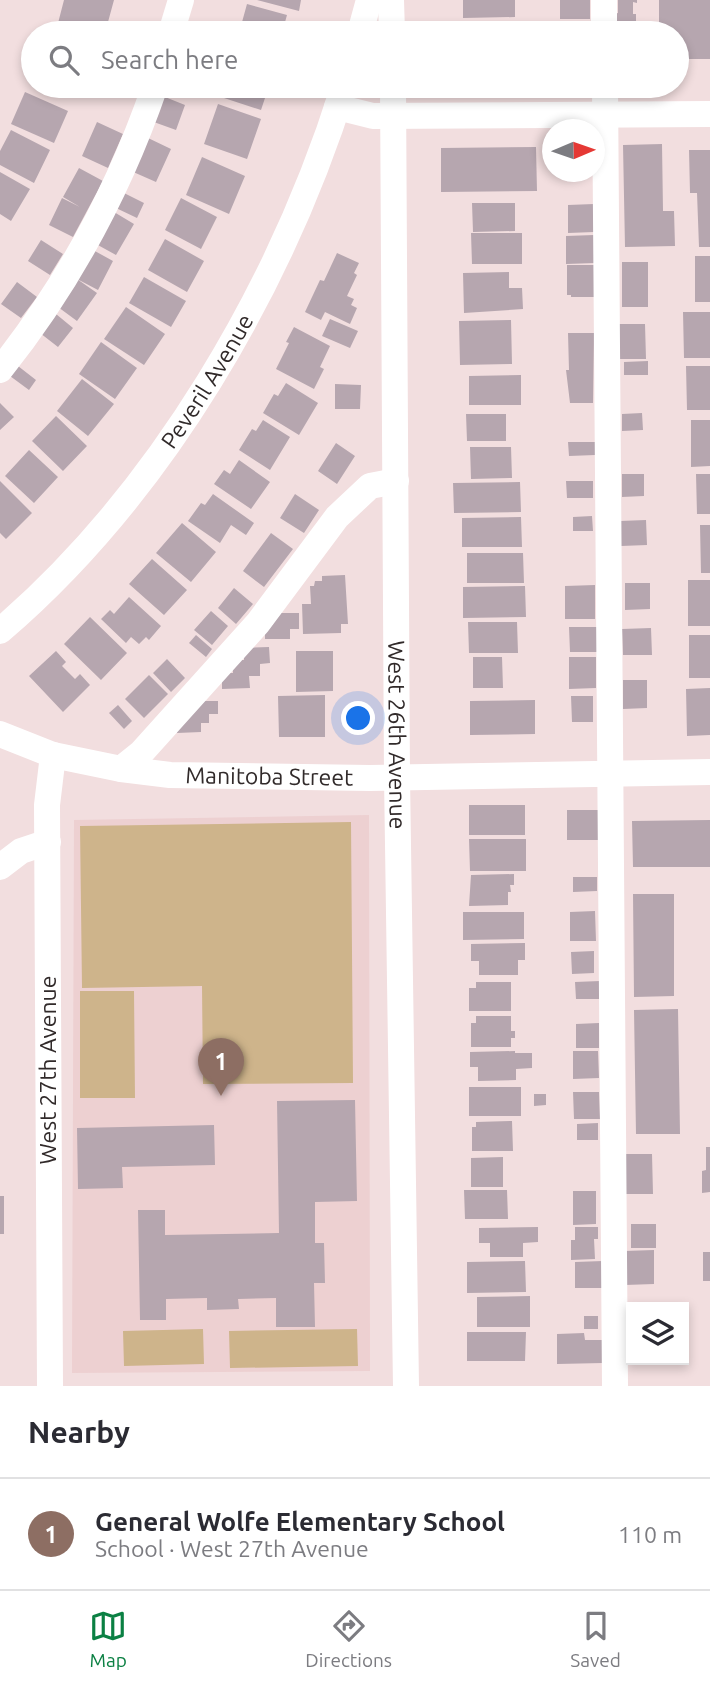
<!DOCTYPE html>
<html lang="en">
<head>
<meta charset="utf-8">
<style>
	body { margin:0; font-family:Ubuntu,sans-serif; background:#f7f7f7; color:#2b2b33 }
	.controls { position:absolute; right:21px; bottom:21px; display:grid; overflow:hidden; border-radius:0px; box-shadow:0 4px 10px #0003 }
	.controls button { width:63px; height:63px; display:grid; place-items:center; padding:0; border:0; border-bottom:2px solid #e1e1e2; background:#fff; color:#2b2b33; font:35px sans-serif }
	.compass { position:absolute; left:542px; top:119px; width:63px; height:63px; border-radius:50%; background:#fff; box-shadow:0 4px 10px #0003; rotate:88deg }
	.you { position:absolute; left:359px; top:719px; width:24px; height:24px; margin:-18px; border:5px solid #fff; border-radius:50%; background:#1a73e8; box-shadow:0 0 0 10px #1a73e833 }
	.badge { display:grid; place-items:center; width:46px; height:46px; border-radius:50%; background:#0b8043; color:#fff; font-size:23px; font-weight:700 }
	.pin { position:absolute; translate:-50% -58px; filter:drop-shadow(0 2px 4px #0008) }
	.pin::after { content:''; position:absolute; top:37px; width:24px; height:21px; background:inherit; clip-path:polygon(0 0,100% 0,50% 100%) }
	.list { margin:0; padding:0; list-style:none }
	h2 { display:flex; justify-content:space-between; align-items:center; height:91px; margin:0; padding:0 28px; font-size:30px }
	h2 small { font-size:23px; font-weight:400; color:#7c7c81 }
	.list li { display:grid; grid-template-columns:46px 1fr auto; gap:21px; align-items:center; box-sizing:border-box; height:112px; padding:0 28px; border-top:2px solid #e1e1e2 }
	.list b { display:block; font-size:26px; white-space:nowrap }
	.list p { margin:0; font-size:23px; white-space:nowrap; color:#7c7c81 }
	.list em { font-size:23px; font-style:normal; color:#7c7c81 }
	.icon { flex:none; width:38px; height:38px; fill:none; stroke:currentColor; stroke-width:2; stroke-linecap:round; stroke-linejoin:round }
	.map { position:relative; flex:none; width:710px; height:1386px; overflow:hidden }
	.search { position:absolute; background:#fff; box-shadow:0 4px 10px #0003; left:21px; right:21px; top:21px; height:77px; display:flex; align-items:center; gap:18px; box-sizing:border-box; padding:0 24px; border-radius:38px; color:#7c7c81; font-size:26px }
	.sheet { height:203px; background:#fff }
	nav { display:flex; justify-content:space-around; align-items:center; box-sizing:border-box; height:98px; border-top:2px solid #e1e1e2; background:#fff; font-size:19px; color:#7c7c81 }
	nav a { display:grid; justify-items:center; gap:4px }
	nav .on { color:#0b8043 }
	.map>svg:first-child { display:block }
	.built { fill:#edd0d1 }
	.green { fill:#ceb48b }
	.building { fill:#b6a6af }
	.lines { fill:none; stroke-linecap:round; stroke-linejoin:round }
	.minor { stroke:#fff; stroke-width:26 }
	.labels { text-anchor:middle; stroke-width:5; stroke-linejoin:round; paint-order:stroke }
	.street-label { font-size:23px; fill:#312a2a; stroke:#fff }
</style>
</head>
<body>
<div class="map">
<svg width="710" height="1386" viewBox="0 0 710 1386">
	<rect width="100%" height="100%" fill="#f2dedf"/>
	<!-- built -->
	<path class="built" d="M369,815L370,1371L72,1373L74,820Z"/>
	<!-- green -->
	<path class="green" d="M351,822L353,1083L203,1084L202,986L82,988L80,826Z
		M80,991H134L135,1098H80Z
		M203,1329L204,1364L124,1366L123,1331Z
		M357,1329L358,1366L230,1368L229,1331Z"/>
	<!-- building -->
	<path class="building" d="M64,0H114L105,33H79L57,27Z
		M257,0H301L299,11Z
		M463,0H515V17L463,18Z
		M560,0H590V19H560Z
		M618,0H637V3L633,2V14H636V33H614V14L618,13Z
		M659,0H710V59H677V33H659Z
		M247,4L287,15L282,33H239Z
		M585,23V33H563V24Z
		M131,25L156,31V33H129Z
		M113,86H142L138,96Z
		M225,86H269L261,110L221,97Z
		M25,92L68,111L54,143L11,124Z
		M160,95L185,105L176,130L151,121Z
		M218,104L261,119L247,159L204,144Z
		M97,122L123,134L108,168L82,156Z
		M11,130L50,150L34,183L0,165V151Z
		M146,137L171,149L156,182L131,171Z
		M662,144L663,211H674L675,246L625,247L623,145Z
		M536,147L537,191L441,192V148Z
		M689,150H710V247H699L697,193H690Z
		M202,157L245,176L229,214L186,195Z
		M79,168L103,181L73,237L49,225L62,198L80,207L63,197Z
		M0,172L30,189L11,221L0,214Z
		M124,193L144,203L137,218L116,208Z
		M181,198L217,217L201,249L165,230Z
		M472,203H515V231L473,232Z
		M594,204V232L568,233V205Z
		M114,212L134,224L116,255L96,244Z
		M471,233H522V264H472Z
		M594,235L595,263L566,264V236Z
		M165,239L204,261L187,292L148,270Z
		M41,240L63,254L50,275L28,261Z
		M93,250L113,261L98,290L77,279L97,293L77,321L58,307Z
		M337,253L359,263L354,273L357,275L347,296L354,299L351,305L357,308L350,324L325,312L321,320L305,312L320,280L324,281Z
		M695,256H710V302H695Z
		M622,262H648V307H622Z
		M567,265H595V297H571V295H567Z
		M509,272V288H522L523,309L464,313L463,273Z
		M144,277L186,301L171,327L129,303Z
		M17,282L37,297L21,318L1,304Z
		M126,307L165,334L144,365L104,339Z
		M683,312H710V358H684Z
		M56,314L73,328L58,347L40,333Z
		M330,319L358,331L350,348L322,336Z
		M511,320L512,364L460,365L459,321Z
		M619,324H645L646,359H619Z
		M294,327L330,346L320,367L324,369L314,389L276,369L289,343L286,342Z
		M568,333H594L593,403H570L566,370H569Z
		M101,342L137,368L115,399L79,374Z
		M648,361V375H624V362Z
		M18,366L36,380L29,390L10,376Z
		M686,366H710V410H687Z
		M521,375V405H469V376Z
		M82,379L114,404L88,436L57,411Z
		M286,383L318,403L299,435L263,413L274,394L278,396Z
		M335,384L361,385L360,409H335Z
		M0,403L14,417L0,430Z
		M642,413L643,430L622,431V414Z
		M466,414H506V441H467Z
		M56,416L87,446L63,471L32,441Z
		M263,420L290,437L270,470L239,450L252,429L256,431Z
		M691,420H710V466L691,467Z
		M568,442H595V455L569,456Z
		M336,443L355,456L337,484L318,471Z
		M470,447H511L512,478L471,479Z
		M29,450L58,477L34,503L5,476Z
		M239,460L270,482L251,509L214,484L224,470L230,474Z
		M622,474H644V496L622,497Z
		M696,474H710V514H697Z
		M0,481L32,513L6,539L0,533Z
		M566,481H593V498H567Z
		M520,482L521,512L454,513L453,483Z
		M213,494L254,523L246,535L231,525L220,543L188,521L201,503L205,505Z
		M295,494L319,510L304,533L280,518Z
		M592,516L593,531H573V517Z
		M521,517L522,547H462V518Z
		M646,520L647,545L621,546L620,521Z
		M182,523L216,552L191,582L156,553Z
		M700,525H710V573H701Z
		M271,533L293,549L264,587L243,571Z
		M467,553H523L524,583H467Z
		M152,559L187,590L164,615L129,584Z
		M345,575L348,624H341V633L303,634L302,604H311L310,586H314L315,581H322V576Z
		M688,580H710V626H688Z
		M625,583H650V609L625,610Z
		M595,585V619H565V586Z
		M525,586L526,617L463,618V587Z
		M234,588L253,604L236,624L218,608Z
		M129,597L161,626L149,640L146,637L139,644L131,637L126,643L101,619L110,610L114,614Z
		M211,611L228,626L212,645L194,630Z
		M273,613H299V629H290V639H265V625H273Z
		M90,617L127,653L101,680L64,644Z
		M468,622H517L518,653H469Z
		M569,627H597V652H570Z
		M651,628L652,655H623L622,629Z
		M196,635L212,649L206,657L189,643Z
		M689,635H710V678H689Z
		M269,647L270,663L260,664V676H249L250,688L222,689V673H233L232,660H244V648Z
		M56,651L66,662L62,666L75,679L80,674L90,685L63,712L29,676Z
		M296,651H333V691L296,692Z
		M473,657H502L503,688H473Z
		M569,657H596V688L569,689Z
		M167,659L185,678L171,692L153,673Z
		M149,675L168,694L144,718L125,699Z
		M623,680H647V708L623,709Z
		M710,688V735L687,736L686,689Z
		M325,695V737H279L278,696Z
		M571,696H593V722H572Z
		M535,700V734L470,735V701Z
		M195,701H218V714H209V723H201V732L177,733V722Z
		M118,705L132,721L124,729L109,713Z
		M469,805H525V835H469Z
		M567,810H599V840H567Z
		M710,820V867H633L632,821Z
		M469,839H526V871H470Z
		M514,874V885H510L511,892H508V905L469,906L471,875Z
		M573,877H597V891L573,892Z
		M633,894H674V996L634,997Z
		M595,911L596,941H570V912Z
		M463,912H524V939L463,940Z
		M525,943V960H518V975H479V961H471V944Z
		M594,951V973L572,974L571,952Z
		M600,981V999H576L575,982Z
		M476,982H511V1011H469V988H476Z
		M678,1009L680,1134H636L634,1010Z
		M476,1016H511V1031H515V1038H511V1047H471V1023H476Z
		M599,1023V1048H576V1024Z
		M515,1051V1053H532V1068L516,1069V1080L478,1081V1067H470V1052Z
		M573,1051H598L599,1078L573,1079Z
		M469,1087H521V1116H469Z
		M573,1092H599L600,1119H574Z
		M534,1094H546V1105L534,1106Z
		M355,1100L357,1201L315,1202V1243H324L325,1283H314L315,1327H276V1298L238,1299L239,1309L207,1310V1298L166,1299V1320H140L138,1210H165V1235L279,1233L277,1101Z
		M512,1121L513,1151H472V1127H476V1122Z
		M598,1123V1140H577V1124Z
		M214,1125L215,1165L122,1167L123,1188L78,1189L77,1128Z
		M706,1147H710V1192L702,1193V1171L706,1170Z
		M625,1154H652L653,1194H626Z
		M503,1157V1187H471V1158Z
		M464,1190H507L508,1219H465Z
		M573,1191H596V1224L573,1225Z
		M0,1196H4V1234H0Z
		M631,1224H656V1248H631Z
		M538,1227V1242L523,1243V1257H490V1243H479V1228Z
		M575,1227H598V1239H594L595,1259L571,1260V1240H575Z
		M654,1250V1284L625,1285L624,1251Z
		M703,1252H710V1281H703Z
		M525,1261L526,1292L467,1293V1262Z
		M603,1261L604,1288H575V1262Z
		M530,1296V1327H477V1297Z
		M584,1316H598V1329H584Z
		M467,1332H526L525,1361H467Z
		M584,1333L585,1340H603V1363L557,1364V1334Z"/>
	<g class="lines">
		<!-- minor -->
		<g class="minor">
			<path d="M391,0L392,33"/>
			<path d="M604,0V33"/>
			<path d="M171,33L181,0"/>
			<path d="M360,33L369,0"/>
			<path id="s1" d="M393,86L397,777L406,1386"/>
			<path d="M605,86L615,1386"/>
			<path d="M337,107L373,116L710,114"/>
			<path d="M0,370C67,286 120,188 155,86"/>
			<path id="s2" d="M0,631C161,493 281,287 344,86"/>
			<path id="s3" d="M0,734L53,755L121,769L170,775L370,778L710,772"/>
			<path d="M121,769L141,753L258,623L337,517L370,486L396,481"/>
			<path d="M0,867L21,851L48,842"/>
			<path d="M50,1386L47,805L53,755"/>
		</g>
	</g>
	<g class="labels">
		<!-- street labels -->
		<g class="street-label">
			<text dy="8" stroke="none"><textPath href="#s2" startOffset="326">Peveril Avenue</textPath></text>
			<text dy="8" stroke="none"><textPath href="#s1" startOffset="649">West 26th Avenue</textPath></text>
			<text dy="8" stroke="none"><textPath href="#s3" startOffset="275">Manitoba Street</textPath></text>
			<text transform="translate(48 1070) rotate(-90)" y="8">West 27th Avenue</text>
		</g>
	</g>
</svg>
<div class="controls">
<button><svg class="icon" aria-label="layers" viewBox="0 0 24 24"><path d="M12 4l9 5-9 5-9-5zM3 14l9 5 9-5"/></svg></button>
</div>
<svg class="compass" viewBox="-18 -18 36 36"><path d="M0-13l5 13h-10z" fill="#e53935"/><path d="M0 13l5-13h-10z" fill="#7c7c81"/></svg>
<div class="you"></div>
<div class="pin badge" style="left:221px;top:1096px;background:#8d6e63">1</div>
<div class="search"><svg class="icon" aria-label="search" viewBox="0 0 24 24"><circle cx="10" cy="10" r="6"/><path d="M15 15l6 6"/></svg>Search here</div>
</div>
<section class="sheet">
<h2>Nearby<small></small></h2>
<ul class="list">
<li><span class="badge" style="background:#8d6e63">1</span><div><b>General Wolfe Elementary School</b><p>School · West 27th Avenue</p></div><em>110 m</em></li>
</ul>
</section>
<nav>
<a class="on"><svg class="icon" aria-label="map" viewBox="0 0 24 24"><path d="M3 6l6-2 6 2 6-2v14l-6 2-6-2-6 2zM9 4v14M15 6v14"/></svg>Map</a>
<a><svg class="icon" aria-label="directions" viewBox="0 0 24 24"><path d="M12 3l9 9-9 9-9-9zM9 14v-3h6M13 9l2 2-2 2"/></svg>Directions</a>
<a><svg class="icon" aria-label="saved" viewBox="0 0 24 24"><path d="M7 4h10v16l-5-4-5 4z"/></svg>Saved</a>
</nav>
</body>
</html>
